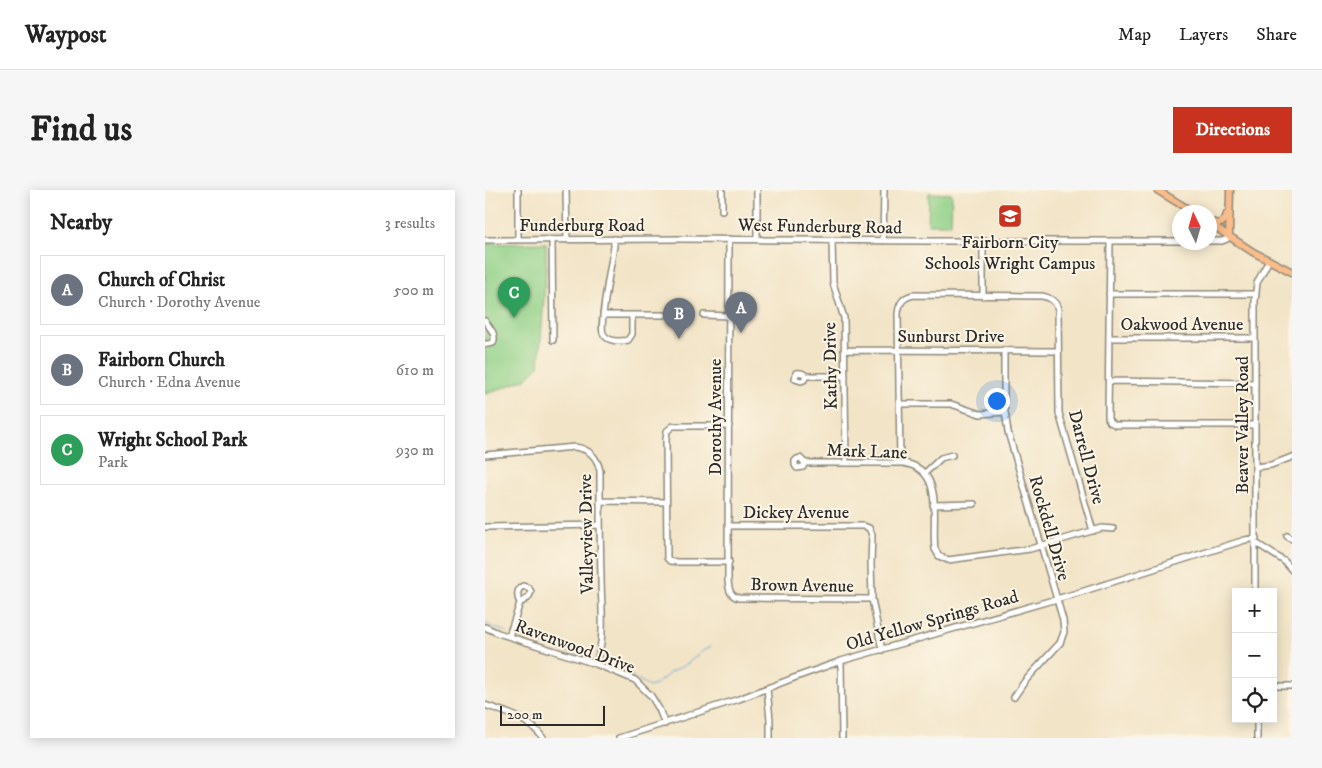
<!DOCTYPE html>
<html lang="en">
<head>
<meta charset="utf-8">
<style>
	body { margin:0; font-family:"IM FELL DW Pica",serif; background:#f6f6f6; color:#222 }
	.controls { position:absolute; right:15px; bottom:15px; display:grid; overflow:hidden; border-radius:0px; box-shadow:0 2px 12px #0003 }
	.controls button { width:45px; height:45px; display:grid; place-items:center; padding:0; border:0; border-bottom:1px solid #e0e0e0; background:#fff; color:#222; font:25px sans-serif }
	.compass { position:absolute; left:687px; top:15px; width:45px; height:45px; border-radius:50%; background:#fff; box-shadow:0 2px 12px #0003; rotate:355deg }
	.scale { position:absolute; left:15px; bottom:12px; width:105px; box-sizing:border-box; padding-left:5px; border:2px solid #2b2b2b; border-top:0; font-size:14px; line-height:18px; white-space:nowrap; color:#2b2b2b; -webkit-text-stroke:4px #fcf5e5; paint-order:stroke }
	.you { position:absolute; left:511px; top:210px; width:18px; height:18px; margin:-12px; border:4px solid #fff; border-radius:50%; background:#1a73e8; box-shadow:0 0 0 8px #1a73e833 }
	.badge { display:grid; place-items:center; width:32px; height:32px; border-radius:50%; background:#c8321e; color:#fff; font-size:16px; font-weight:700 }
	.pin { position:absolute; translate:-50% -41px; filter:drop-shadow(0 1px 2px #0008) }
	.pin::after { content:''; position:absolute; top:26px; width:18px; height:15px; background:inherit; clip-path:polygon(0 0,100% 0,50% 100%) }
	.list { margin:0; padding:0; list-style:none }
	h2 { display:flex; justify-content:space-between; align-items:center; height:65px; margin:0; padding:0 20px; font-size:21px }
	h2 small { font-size:16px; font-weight:400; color:#767676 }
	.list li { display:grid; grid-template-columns:32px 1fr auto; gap:15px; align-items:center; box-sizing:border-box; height:70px; margin:0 10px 10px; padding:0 10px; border:1px solid #e0e0e0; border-radius:0px }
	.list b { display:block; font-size:19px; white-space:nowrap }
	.list p { margin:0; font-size:16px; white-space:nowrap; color:#767676 }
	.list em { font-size:16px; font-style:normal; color:#767676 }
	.icon { flex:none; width:28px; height:28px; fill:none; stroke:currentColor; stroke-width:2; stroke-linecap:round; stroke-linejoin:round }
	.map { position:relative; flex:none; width:807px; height:548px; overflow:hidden; border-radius:0px }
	header { display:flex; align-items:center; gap:30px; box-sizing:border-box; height:70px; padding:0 25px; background:#fff; border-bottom:1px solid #e0e0e0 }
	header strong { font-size:24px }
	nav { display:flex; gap:28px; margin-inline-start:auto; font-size:18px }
	.intro { display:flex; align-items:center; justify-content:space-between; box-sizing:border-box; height:120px; padding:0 30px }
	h1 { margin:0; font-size:35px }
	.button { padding:12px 22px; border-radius:0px; background:#c8321e; color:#fff; font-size:18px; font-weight:700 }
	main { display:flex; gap:30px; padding:0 30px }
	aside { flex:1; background:#fff; border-radius:0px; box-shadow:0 2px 12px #0003 }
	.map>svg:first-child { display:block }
	.green { fill:#90d087; stroke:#5e7e59 }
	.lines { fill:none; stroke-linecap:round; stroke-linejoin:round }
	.stream { stroke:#69a1d7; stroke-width:1 }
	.minor-casing { stroke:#8e8879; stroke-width:8 }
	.major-casing { stroke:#8e8879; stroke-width:9 }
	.minor { stroke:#fff; stroke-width:5 }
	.major { stroke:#f9bc8a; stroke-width:6 }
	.labels { text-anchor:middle; stroke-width:4; stroke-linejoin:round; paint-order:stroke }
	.street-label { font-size:18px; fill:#2b2b2b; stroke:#fcf5e5 }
	.poi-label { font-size:18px; fill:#2b2b2b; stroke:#fcf5e5 }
</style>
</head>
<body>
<header>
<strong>Waypost</strong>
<nav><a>Map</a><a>Layers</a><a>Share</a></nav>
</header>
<div class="intro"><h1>Find us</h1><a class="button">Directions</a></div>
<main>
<aside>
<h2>Nearby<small>3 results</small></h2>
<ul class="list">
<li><span class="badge" style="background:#6b7280">A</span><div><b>Church of Christ</b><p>Church · Dorothy Avenue</p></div><em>500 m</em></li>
<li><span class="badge" style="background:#6b7280">B</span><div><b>Fairborn Church</b><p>Church · Edna Avenue</p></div><em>610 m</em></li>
<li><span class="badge" style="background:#2e9e5b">C</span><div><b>Wright School Park</b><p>Park</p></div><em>930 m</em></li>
</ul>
</aside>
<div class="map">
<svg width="807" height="548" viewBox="0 0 807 548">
	<rect width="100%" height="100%" fill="#fcf5e5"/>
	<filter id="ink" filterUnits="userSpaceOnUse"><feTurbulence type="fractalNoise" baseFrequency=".02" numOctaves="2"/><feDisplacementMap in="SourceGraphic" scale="10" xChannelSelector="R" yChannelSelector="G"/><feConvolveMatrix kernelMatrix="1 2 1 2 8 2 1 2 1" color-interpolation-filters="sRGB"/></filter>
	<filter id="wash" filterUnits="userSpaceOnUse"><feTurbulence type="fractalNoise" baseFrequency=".0096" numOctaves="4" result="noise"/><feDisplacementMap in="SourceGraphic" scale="20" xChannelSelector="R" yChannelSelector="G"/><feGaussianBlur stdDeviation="1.12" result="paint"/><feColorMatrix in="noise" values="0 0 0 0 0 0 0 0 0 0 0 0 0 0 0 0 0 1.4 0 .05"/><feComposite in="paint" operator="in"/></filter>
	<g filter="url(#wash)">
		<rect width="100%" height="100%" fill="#f2e4c7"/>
		<!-- green -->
		<path class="green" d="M444,3L467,4L466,34H443Z
			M61,53V80L54,176L41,189L4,203L0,204V54Z"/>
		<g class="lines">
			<!-- stream -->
			<path class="stream" d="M0,432L7,437L22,442
				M28,444L109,471
				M115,473L149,487
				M153,489L164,497L170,495L186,482L202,474L215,463L226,456"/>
		</g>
	</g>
	<g filter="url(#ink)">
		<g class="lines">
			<defs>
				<path id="minor" d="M33,0V50
					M81,0L82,50
					M272,0V49
					M237,20V0
					M129,49V56C127,70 114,134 118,143C122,152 135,152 143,150L147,144V125
					M244,49L243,391C244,400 245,406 254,408L387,409
					M0,50L194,49L436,51H694
					M67,50L68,150
					M347,50L348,93L359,128L361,273
					M398,51L399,0
					M724,51H737L742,49L744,45
					M625,52L623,228L625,232L631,235H770
					M624,104H771
					M498,106V51
					M118,125H179
					M219,125L244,126
					M0,131C5,138 12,145 8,153L3,154H0
					M624,148H770
					M359,160L573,161
					M519,160V215L523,242L578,430L579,442L575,453L540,491L529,507
					M321,186L319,190L316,191L310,189L311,183C316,182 318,183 321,186H360
					M624,191L770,193
					M414,214H466L495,224L520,222
					M0,265L90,257C104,259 112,266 115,281C115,316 115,351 116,386C116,416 121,446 111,474
					M320,273L318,277L312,278L310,275V271L312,269L315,268L320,273H418C461,279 446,329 450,359L454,366L463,370L545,359L617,338L628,339
					M415,273L413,124C414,113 418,107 429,105L557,106C564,107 571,111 573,119L574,223L608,341
					M771,277L786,275L807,267
					M440,283L456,268L467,265
					M115,311L181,312
					M448,315L489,314
					M244,336H378L384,338L387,345L386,373L387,409L397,460
					M0,337L115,335
					M802,346L807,349
					M771,353L799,371L807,380
					M244,372H192L185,371L182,368L181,249L182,241L188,236H244
					M38,396L44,398L46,402L43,408L35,413C32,407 31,399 38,396Z
					M770,402V111L772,93L784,70
					M0,437L13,443L111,474L150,490L166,506L174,519L180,534
					M24,446L35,413
					M356,471L357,548
					M788,496H807
					M282,498L285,530V548
					M0,515C22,523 44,528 58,548
					M772,529V548
					M134,548L254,509L314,486L356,471L599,401L760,350L771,348"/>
				<path id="major" d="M672,0L708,22
					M726,32C735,35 739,34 742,24
					M724,33L768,62L807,82
					M744,45L745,0"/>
			</defs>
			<!-- minor casing -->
			<use href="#minor" class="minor-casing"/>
			<!-- major casing -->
			<use href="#major" class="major-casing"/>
			<!-- minor -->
			<use href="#minor" class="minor"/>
			<!-- major -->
			<use href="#major" class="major"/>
		</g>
	</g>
	<!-- icons -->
	<defs>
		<symbol id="school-square" viewBox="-11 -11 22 22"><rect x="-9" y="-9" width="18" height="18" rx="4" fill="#c8321e" stroke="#fcf5e5"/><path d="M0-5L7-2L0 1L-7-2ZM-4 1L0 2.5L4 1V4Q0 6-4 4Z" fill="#fff"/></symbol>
	</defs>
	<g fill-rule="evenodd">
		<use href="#school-square" x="511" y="12" width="28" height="28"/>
	</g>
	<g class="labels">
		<!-- street labels -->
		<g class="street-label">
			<text x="97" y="41">Funderburg Road</text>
			<text transform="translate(335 36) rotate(1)" y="6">West Funderburg Road</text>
			<text x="697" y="140">Oakwood Avenue</text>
			<text x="466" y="152">Sunburst Drive</text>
			<text transform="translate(345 176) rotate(-91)" y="6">Kathy Drive</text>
			<text transform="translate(230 227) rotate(-90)" y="6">Dorothy Avenue</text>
			<text transform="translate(757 235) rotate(-90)" y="6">Beaver Valley Road</text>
			<text transform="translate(382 261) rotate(2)" y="6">Mark Lane</text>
			<text transform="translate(602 267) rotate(75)" y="6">Darrell Drive</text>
			<text x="311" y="328">Dickey Avenue</text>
			<text transform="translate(565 338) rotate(74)" y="6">Rockdell Drive</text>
			<text transform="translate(101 344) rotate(-91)" y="6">Valleyview Drive</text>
			<text transform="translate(317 395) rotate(1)" y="6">Brown Avenue</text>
			<text transform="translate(447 430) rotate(-16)" y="6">Old Yellow Springs Road</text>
			<text transform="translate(90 456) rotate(20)" y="6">Ravenwood Drive</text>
		</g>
		<!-- poi labels -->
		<g class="poi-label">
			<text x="525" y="58">Fairborn City<tspan x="525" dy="21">Schools Wright Campus</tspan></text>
		</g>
	</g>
</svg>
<div class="controls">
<button>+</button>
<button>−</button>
<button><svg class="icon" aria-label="locate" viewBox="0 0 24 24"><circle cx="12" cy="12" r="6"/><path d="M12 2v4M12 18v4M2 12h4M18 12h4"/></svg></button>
</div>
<svg class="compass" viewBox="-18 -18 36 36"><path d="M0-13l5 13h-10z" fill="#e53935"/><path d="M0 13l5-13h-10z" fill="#767676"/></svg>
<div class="scale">200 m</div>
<div class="you"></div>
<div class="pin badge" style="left:256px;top:143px;background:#6b7280">A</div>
<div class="pin badge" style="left:194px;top:149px;background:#6b7280">B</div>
<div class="pin badge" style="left:29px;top:128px;background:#2e9e5b">C</div>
</div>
</main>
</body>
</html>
